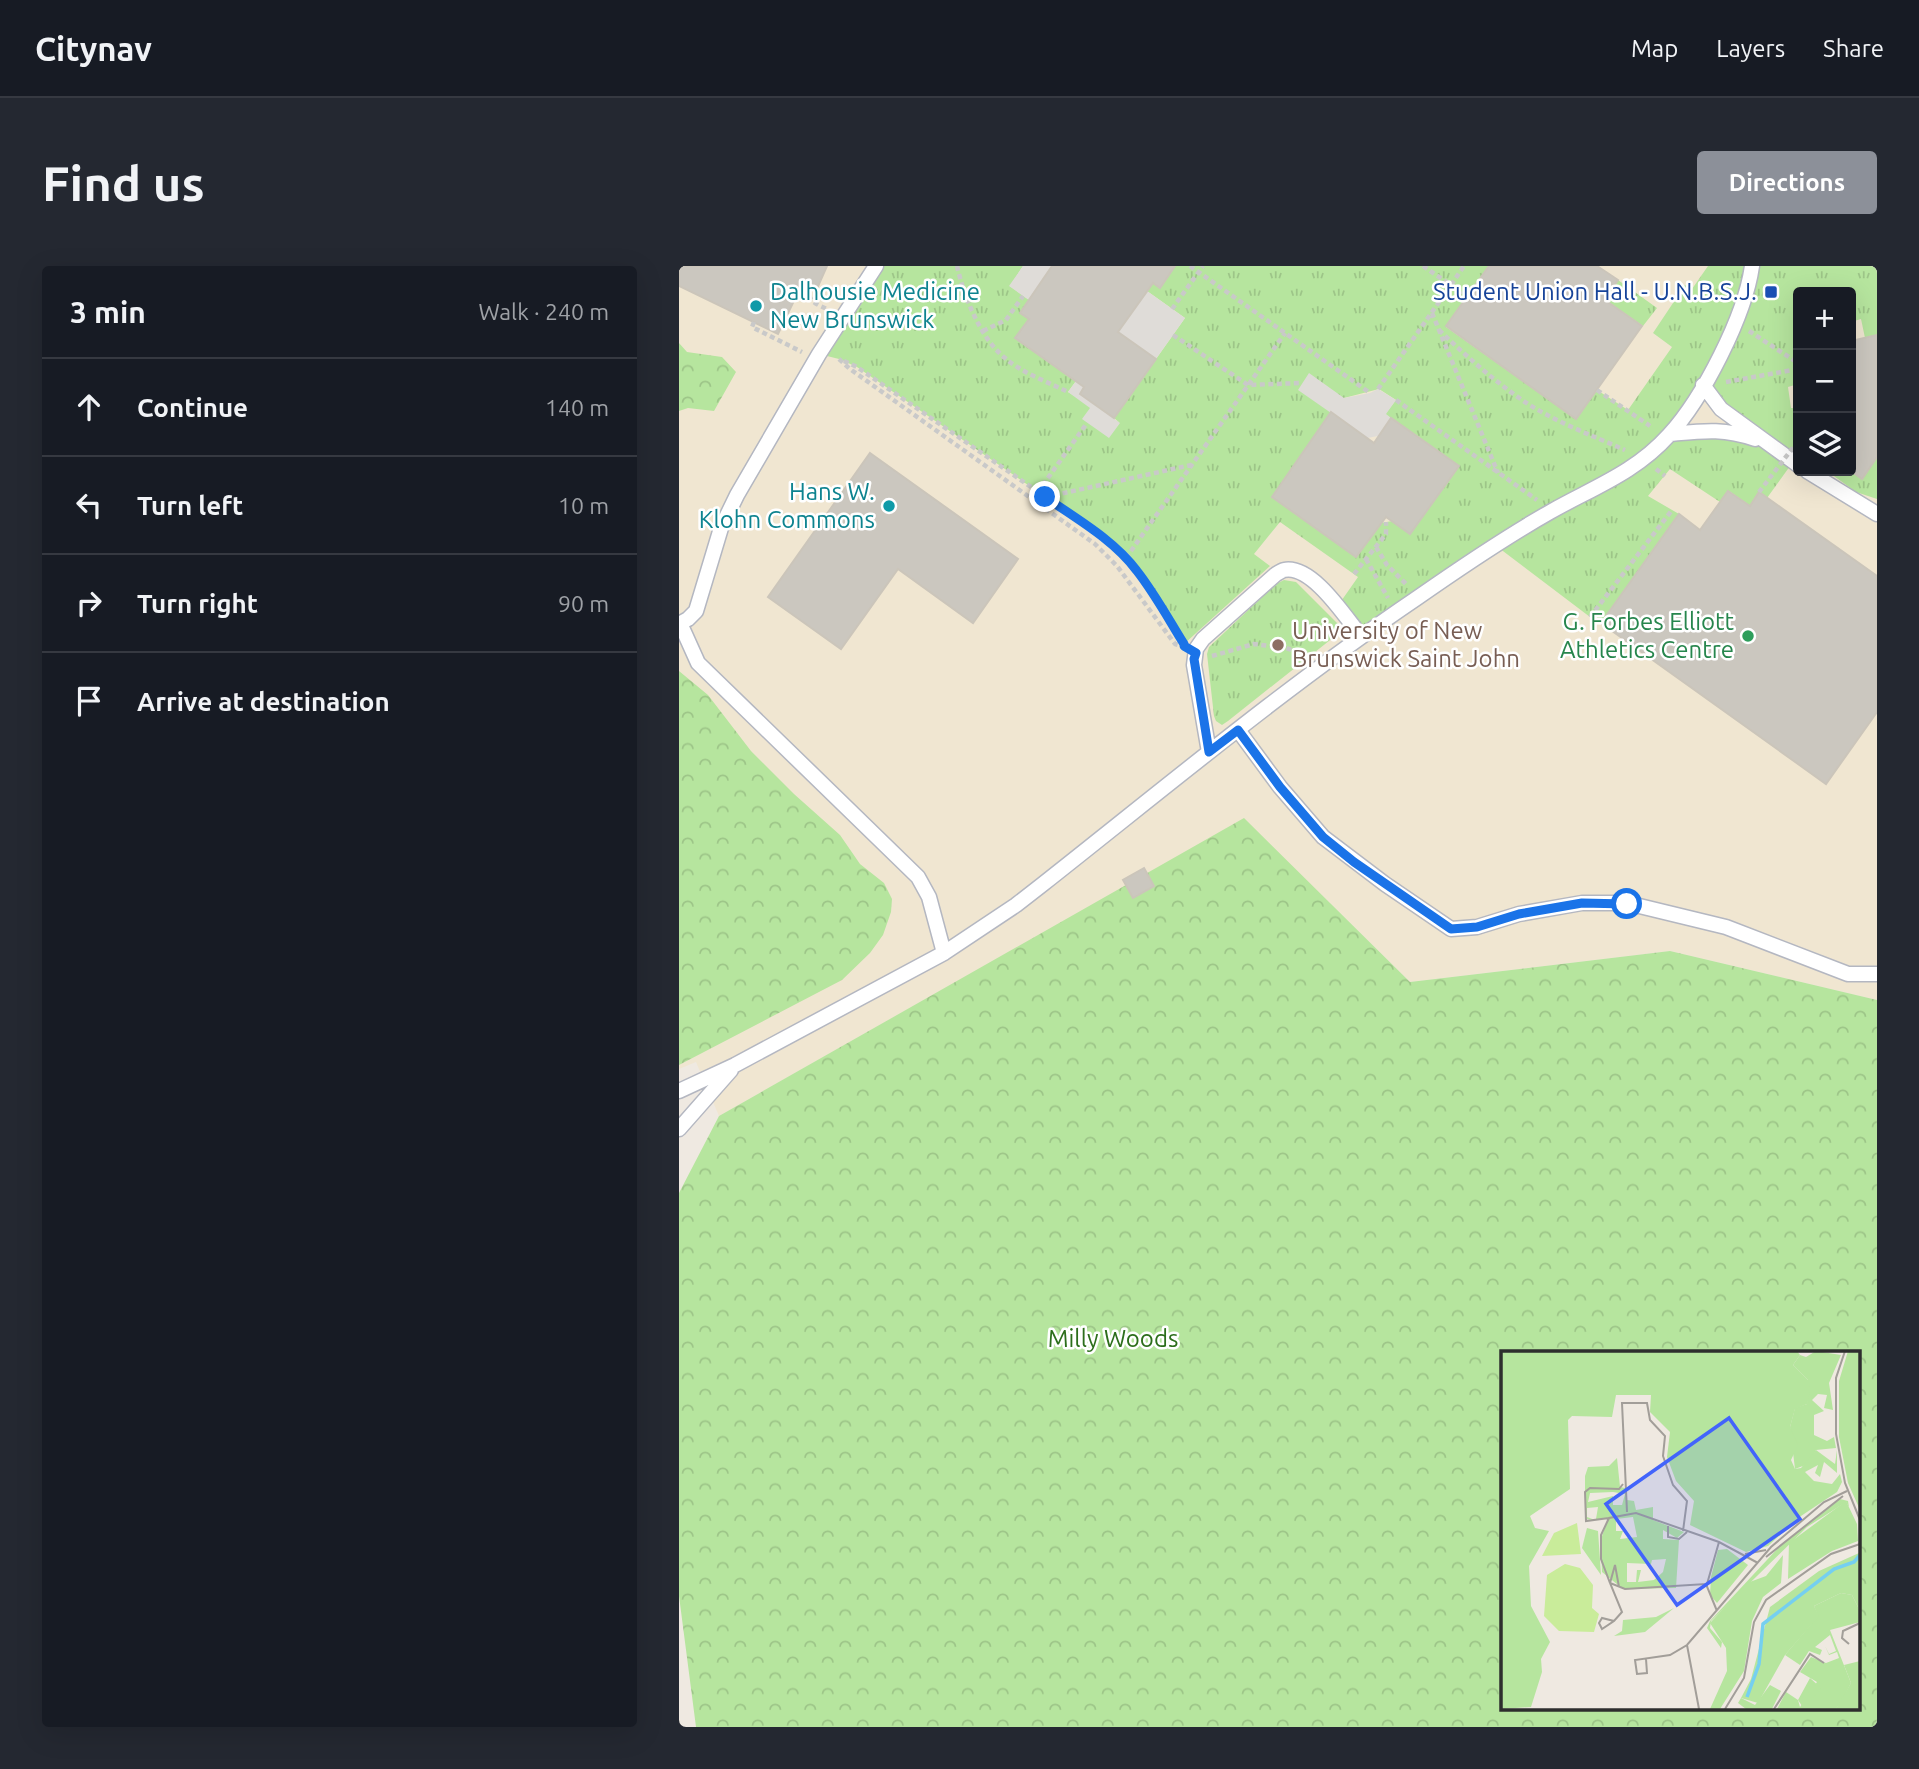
<!DOCTYPE html>
<html lang="en">
<head>
<meta charset="utf-8">
<style>
	body { margin:0; font-family:Ubuntu,sans-serif; background:#242831; color:#f1f3f6 }
	.controls { position:absolute; right:21px; top:21px; display:grid; overflow:hidden; border-radius:7px; box-shadow:0 7px 28px #0002 }
	.controls button { width:63px; height:63px; display:grid; place-items:center; padding:0; border:0; border-bottom:2px solid #363941; background:#171b24; color:#f1f3f6; font:35px sans-serif }
	.stop { position:absolute; width:21px; height:21px; margin:-16px; border:5px solid #1a73e8; border-radius:50%; background:#fff }
	.stop.end { background:#1a73e8; border-color:#fff; box-shadow:0 2px 7px #0008 }
	.list { margin:0; padding:0; list-style:none }
	h2 { display:flex; justify-content:space-between; align-items:center; height:91px; margin:0; padding:0 28px; font-size:30px }
	h2 small { font-size:23px; font-weight:400; color:#9ea1a6 }
	.list li { display:grid; grid-template-columns:46px 1fr auto; gap:21px; align-items:center; box-sizing:border-box; height:98px; padding:0 28px; border-top:2px solid #363941 }
	.list b { display:block; font-size:26px; white-space:nowrap }
	.list em { font-size:23px; font-style:normal; color:#9ea1a6 }
	.icon { flex:none; width:38px; height:38px; fill:none; stroke:currentColor; stroke-width:2; stroke-linecap:round; stroke-linejoin:round }
	.map { position:relative; flex:none; width:1198px; height:1461px; overflow:hidden; border-radius:7px }
	header { display:flex; align-items:center; gap:42px; box-sizing:border-box; height:98px; padding:0 35px; background:#171b24; border-bottom:2px solid #363941 }
	header strong { font-size:33px }
	nav { display:flex; gap:38px; margin-inline-start:auto; font-size:24px }
	.intro { display:flex; align-items:center; justify-content:space-between; box-sizing:border-box; height:168px; padding:0 42px }
	h1 { margin:0; font-size:49px }
	.button { padding:18px 32px; border-radius:7px; background:#8c9099; color:#fff; font-size:24px; font-weight:700 }
	main { display:flex; gap:42px; padding:0 42px }
	aside { flex:1; background:#171b24; border-radius:7px; box-shadow:0 7px 28px #0002 }
	.map>svg:first-child { display:block }
	.education { fill:#f0e6d1; fill-rule:evenodd }
	.grass { fill:url(#grass-tufts); fill-rule:evenodd }
	.forest { fill:url(#forest-crowns); fill-rule:evenodd }
	.plaza { fill:#dfdcd8 }
	.building { fill:#cbc7bf; stroke:#cbc5ba; stroke-width:2 }
	.lines { fill:none; stroke-linecap:round; stroke-linejoin:round }
	.lane-casing { stroke:#b4b7c1; stroke-width:17 }
	.path { stroke:#c9c9c9; stroke-width:4.5; stroke-dasharray:5 3.5; stroke-linecap:butt }
	.lane { stroke:#fff; stroke-width:14 }
	.path-bridge { stroke:#c9c9c9; stroke-width:4.5; stroke-dasharray:5 3.5; stroke-linecap:butt }
	.route { stroke:#1a73e8; stroke-width:9 }
	.transit-dot { fill:#1a4fb4; stroke:#fff; stroke-width:2.5 }
	.culture-dot { fill:#0f9aa8; stroke:#fff; stroke-width:2.5 }
	.leisure-dot { fill:#2e9e5b; stroke:#fff; stroke-width:2.5 }
	.education-dot { fill:#8d6e63; stroke:#fff; stroke-width:2.5 }
	.labels { text-anchor:middle; stroke-width:5; stroke-linejoin:round; paint-order:stroke }
	.culture-label { font-size:24px; fill:#0d838f; stroke:#fff; text-anchor:start }
	.transit-label { font-size:24px; fill:#164399; stroke:#fff; text-anchor:end }
	.leisure-label { font-size:24px; fill:#27864d; stroke:#fff; text-anchor:end }
	.education-label { font-size:24px; fill:#785e54; stroke:#fff; text-anchor:start }
	.park-label { font-size:24px; fill:#2c6e1b; stroke:#fff }
	.inset-river { fill:none; stroke:#75cff0; stroke-width:3.5 }
	.inset-road { fill:none; stroke:#a29e99; stroke-width:2 }
	.view { fill:#4264fb; fill-opacity:0.15; stroke:#4264fb; stroke-width:3.5 }
	.inset-edge { fill:none; stroke:#2e2e2e; stroke-width:3.5 }
</style>
</head>
<body>
<header>
<strong>Citynav</strong>
<nav><a>Map</a><a>Layers</a><a>Share</a></nav>
</header>
<div class="intro"><h1>Find us</h1><a class="button">Directions</a></div>
<main>
<aside>
<h2>3 min<small>Walk · 240 m</small></h2>
<ul class="list">
<li><svg class="icon" aria-label="ahead" viewBox="0 0 24 24"><path d="M12 20V5M6 11l6-6 6 6"/></svg><div><b>Continue</b></div><em>140 m</em></li>
<li><svg class="icon" aria-label="left" viewBox="0 0 24 24"><path d="M17 20v-9H6M10 6l-5 5 5 5"/></svg><div><b>Turn left</b></div><em>10 m</em></li>
<li><svg class="icon" aria-label="right" viewBox="0 0 24 24"><path d="M7 20v-9h11M14 6l5 5-5 5"/></svg><div><b>Turn right</b></div><em>90 m</em></li>
<li><svg class="icon" aria-label="arrive" viewBox="0 0 24 24"><path d="M6 21V4h12l-3 4 3 4H6"/></svg><div><b>Arrive at destination</b></div></li>
</ul>
</aside>
<div class="map">
<svg width="1198" height="1461" viewBox="0 0 1198 1461">
	<defs>
		<pattern id="grass-tufts" width="24" height="20" patternUnits="userSpaceOnUse" patternTransform="scale(1.75)"><rect width="24" height="20" fill="#b6e59e"/><path d="M3 7l-1-3M5 7V3M7 7l1-3M15 17l-1-3M17 17v-4M19 17l1-3" fill="none" stroke="#9dc588"/></pattern>
		<pattern id="forest-crowns" width="20" height="18" patternUnits="userSpaceOnUse" patternTransform="scale(1.75)"><rect width="20" height="18" fill="#b6e59e"/><path d="M2 6a3 3 0 1 1 6 0M12 15a3 3 0 1 1 6 0" fill="none" stroke="#9dc588"/></pattern>
	</defs>
	<rect width="100%" height="100%" fill="#efe9e1"/>
	<!-- education -->
	<path class="education" d="M0,0H1198V734L991,685L731,716L565,553L40,850L17,796L0,803ZM1119,26H1172V205H1119Z"/>
	<!-- grass -->
	<path class="grass" d="M197,0H344L331,20L350,34L341,46L350,53L337,72L397,115L389,126L441,157L435,152L506,52L468,25L474,17L481,21L496,0H810L767,61L897,153L918,124L949,144L993,81L974,67L1006,19L1013,23L1029,0H1198V69L1186,72L1182,53L1172,56V26H1119V118L1109,121L1112,142H1119V163L1117,166L1119,168V189L1088,232L1080,226L1071,240L1050,225L1041,236L991,203L969,230L1000,248L922,357L911,351L816,279L682,370L658,341L679,311L601,256L575,288L591,300L505,378L458,305L423,270L178,101L160,93L140,88ZM1025,120L1061,168L991,167ZM700,123L717,134L706,148L780,200L731,267L713,255L702,257L677,291L593,231L652,146L665,132Z
		M869,0L928,30L939,14L978,42L964,60L926,34Z
		M1198,191V233L1177,226L1148,205H1171L1183,213Z
		M605,314L617,316L661,360L660,367L549,455L543,459L537,455L535,450L528,388L530,381L597,318Z"/>
	<!-- forest -->
	<path class="forest" d="M0,77L8,86L43,91L57,106L35,145L9,142L0,145Z
		M0,405L29,429L72,485L115,528L161,569L181,598L205,617L213,633L212,646L204,669L191,687L163,714L0,799Z
		M565,552L731,716L991,685L1198,734V1461H17L0,1330V927L40,850ZM824,1086H1179V1442H824Z"/>
	<!-- plaza -->
	<path class="plaza" d="M344,0H373L350,34L330,20Z
		M468,25L506,52L477,93L439,66Z
		M630,107L665,132L691,127L699,123L717,134L707,148L712,152L699,170L688,172L619,124Z
		M397,115L405,121L401,128L441,157L430,172L403,153L411,142L389,126Z"/>
	<!-- building -->
	<path class="building" d="M0,0H148L137,25L123,18L99,68L0,20Z
		M373,0H496L481,22L474,17L439,66L477,93L435,152L401,128L405,121L336,72L350,53L341,47Z
		M810,0H918L939,14L926,34L963,60L897,153L767,60Z
		M1198,69V191L1183,213L1172,205V75Z
		M652,146L695,177L712,152L780,200L731,268L707,251L677,291L593,231Z
		M191,187L339,293L294,357L219,303L162,383L89,331Z
		M1049,225L1071,240L1080,226L1198,310V446L1147,518L922,357L1000,248L1021,264Z
		M465,602L475,620L454,632L444,614Z"/>
	<g class="lines">
		<defs>
			<path id="lane" d="M1024,119L1042,143L1119,199
				M991,168C1024,165 1044,162 1076,173
				M1128,205L1198,248
				M1,357L19,397L239,611L250,631L265,687
				M0,358L9,353L17,345L42,262L58,229L140,88L197,0
				M559,464L601,521L644,571L706,618L772,663L798,661L840,648L903,637H948L1047,661L1169,708H1198
				M530,486L515,399L517,383L524,373L596,309C597,308 604,304 605,304C633,298 667,352 682,370
				M0,825L56,799L265,687L337,639L364,618C487,521 608,420 738,332C781,302 825,272 871,246C913,222 956,207 990,169C1024,132 1066,50 1073,0
				M0,863L52,804"/>
		</defs>
		<!-- lane casing -->
		<use href="#lane" class="lane-casing"/>
		<!-- path -->
		<path class="path" d="M278,0C285,30 301,72 326,92C343,107 369,116 389,126
			M511,0L691,127
			M744,0L772,19L785,0
			M129,21C129,37 138,38 150,44
			M493,43L524,0
			M753,47L819,207
			M75,56L73,61L123,86
			M760,64C786,89 813,113 843,134C874,155 912,169 946,184
			M304,65L327,54L344,30
			M1070,65L1119,97
			M494,69L569,119L623,117
			M160,93L171,103L416,278L438,300L496,378L503,380
			M165,95L178,101L423,270L458,305L502,374
			M1047,116L1119,103
			M699,123L772,19L787,32
			M918,124L971,160
			M717,134L858,234
			M977,203L986,210
			M359,226L408,157
			M367,231L512,199
			M697,281L708,299L727,318
			M447,292L606,67
			M687,293L709,332
			M675,308L707,268V256
			M911,351L993,244
			M533,390L575,378L607,382L626,389"/>
		<!-- lane -->
		<use href="#lane" class="lane"/>
		<!-- path-bridge -->
		<path class="path-bridge" d="M1080,226L1119,175"/>
	</g>
	<g class="lines">
		<!-- route -->
		<path class="route" d="M366,231C398,253 435,274 458,305C476,328 490,354 505,378V380L517,387L515,393L516,399L530,486L559,464L601,521L644,571L675,596L772,663L798,661L840,648L903,637L948,638"/>
	</g>
	<!-- markers -->
	<rect class="transit-dot" x="1085" y="19" width="14" height="14" rx="3.5"/>
	<g class="culture-dot">
		<circle cx="77" cy="40" r="7"/>
		<circle cx="210" cy="240" r="7"/>
	</g>
	<circle class="leisure-dot" cx="1069" cy="370" r="7"/>
	<circle class="education-dot" cx="599" cy="379" r="7"/>
	<g class="labels">
		<!-- culture labels -->
		<g class="culture-label">
			<text x="91" y="34">Dalhousie Medicine<tspan x="91" dy="28">New Brunswick</tspan></text>
			<text x="196" y="234" text-anchor="end">Hans W.<tspan x="196" dy="28">Klohn Commons</tspan></text>
		</g>
		<!-- transit labels -->
		<g class="transit-label">
			<text x="1078" y="34">Student Union Hall - U.N.B.S.J.</text>
		</g>
		<!-- leisure labels -->
		<g class="leisure-label">
			<text x="1055" y="364">G. Forbes Elliott<tspan x="1055" dy="28">Athletics Centre</tspan></text>
		</g>
		<!-- education labels -->
		<g class="education-label">
			<text x="613" y="373">University of New<tspan x="613" dy="28">Brunswick Saint John</tspan></text>
		</g>
		<!-- park labels -->
		<g class="park-label">
			<text x="434" y="1081">Milly Woods</text>
		</g>
	</g>
	<!-- overview -->
	<g transform="translate(822 1085)">
		<rect width="359" height="359" fill="#efe9e1"/>
		<path d="M315,0L340,4L328,32L332,59L323,57L326,44L317,43L311,49L323,60L313,64V84L326,90L333,86L335,97L315,99L307,113L294,118L289,76L294,57L306,53L307,29L292,14L299,4L305,6ZM116,107L119,136L124,137L126,149L133,150L135,159L152,156V169L183,181L176,187L162,179V188L178,189L175,237L122,238L101,221L100,188L107,168H95L97,156L86,157V166L94,169L84,168V125L87,116L108,115ZM112,141L124,143L121,154H112V145L87,151L89,142ZM132,166L136,186L119,188L122,180H115V168ZM165,208L162,221L153,229L137,231L140,219H136L135,231H126V212L150,213L151,209ZM339,148L347,150L348,156L345,151L306,176L210,270L209,277L221,291L220,297L206,277L209,270L280,194ZM340,242L351,244L359,260V271L329,279L350,332L341,350L335,358H276L285,341L297,349L299,356L316,331L299,321L310,306L325,312L338,307L336,301L328,304L324,295L328,303L335,300L329,284L314,296L321,299L319,304L308,300L299,314L284,304L317,265L313,255ZM269,334L280,340L271,358H245L237,352L240,347L254,354Z" fill="#b6e59e" fill-rule="evenodd"/>
		<path d="M0,0H296L299,4L292,14L307,29L309,41L306,53L294,58L289,76L297,94L290,109L294,118L300,117L315,99L334,113L336,99V122L323,111L319,126L314,122L317,114L304,121L313,130L331,133L339,123L341,131L336,141L300,165L267,195L245,201L189,174L193,150L175,130L166,106L169,81L149,61L150,44H115L111,66L71,65L67,69L69,138L29,165L34,177L48,180L28,215L30,255L49,291L40,308L41,321L30,356L0,358ZM347,0H359V159L347,132L338,86V30ZM345,150L356,173L357,190L331,200L287,228L288,192ZM86,177L97,180L100,224L81,197ZM226,198L247,214L216,252L209,244L210,226L217,199ZM358,202L359,260L351,244L340,242L313,255L318,265L284,304L257,352L240,347L250,328L269,256L318,220ZM282,204L280,232L262,246L251,270L243,320L219,358H209L226,320L225,297L209,272L246,232L265,225ZM173,257L144,281L113,285L121,280L122,269L155,266ZM359,310V358H335L350,332L343,314ZM309,327L320,337L303,358L297,349Z" fill="#b6e59e"/>
		<path d="M76,172L80,203L41,205L53,182ZM64,213L79,217L92,234L91,257L98,263L93,281L58,280L43,265L46,224Z" fill="#c9ec9a"/>
		<path class="inset-river" d="M246,346L258,313L262,273L333,218L353,211L359,204"/>
		<path class="inset-road" d="M344,0L335,27V83L344,132L359,169M126,161L121,52H146L149,69L164,85L162,105L172,134L186,150L182,180M108,167L85,170L84,141L89,137L118,138L122,133M167,175V186L178,188L186,181M244,203L265,199M265,206L342,145M206,233L218,191M216,260L205,233L124,238L109,232L100,208V184L108,167L135,162L218,191L257,212M113,270L101,267L98,272L101,278L113,270L121,261L109,232L114,214L118,236M348,293L341,287L342,280L359,272M186,294L198,358M145,308L146,322L136,323L134,309L169,304L186,294L270,196L323,151L346,140M224,358L243,327L253,271L265,249L330,203L359,193M273,358L309,303L323,312"/>
		<path class="view" d="M228,67L299,168L176,254L105,153Z"/>
		<rect width="359" height="359" class="inset-edge"/>
	</g>
</svg>
<div class="controls">
<button>+</button>
<button>−</button>
<button><svg class="icon" aria-label="layers" viewBox="0 0 24 24"><path d="M12 4l9 5-9 5-9-5zM3 14l9 5 9-5"/></svg></button>
</div>
<div class="stop" style="left:948px;top:638px"></div>
<div class="stop end" style="left:366px;top:231px"></div>
</div>
</main>
</body>
</html>
